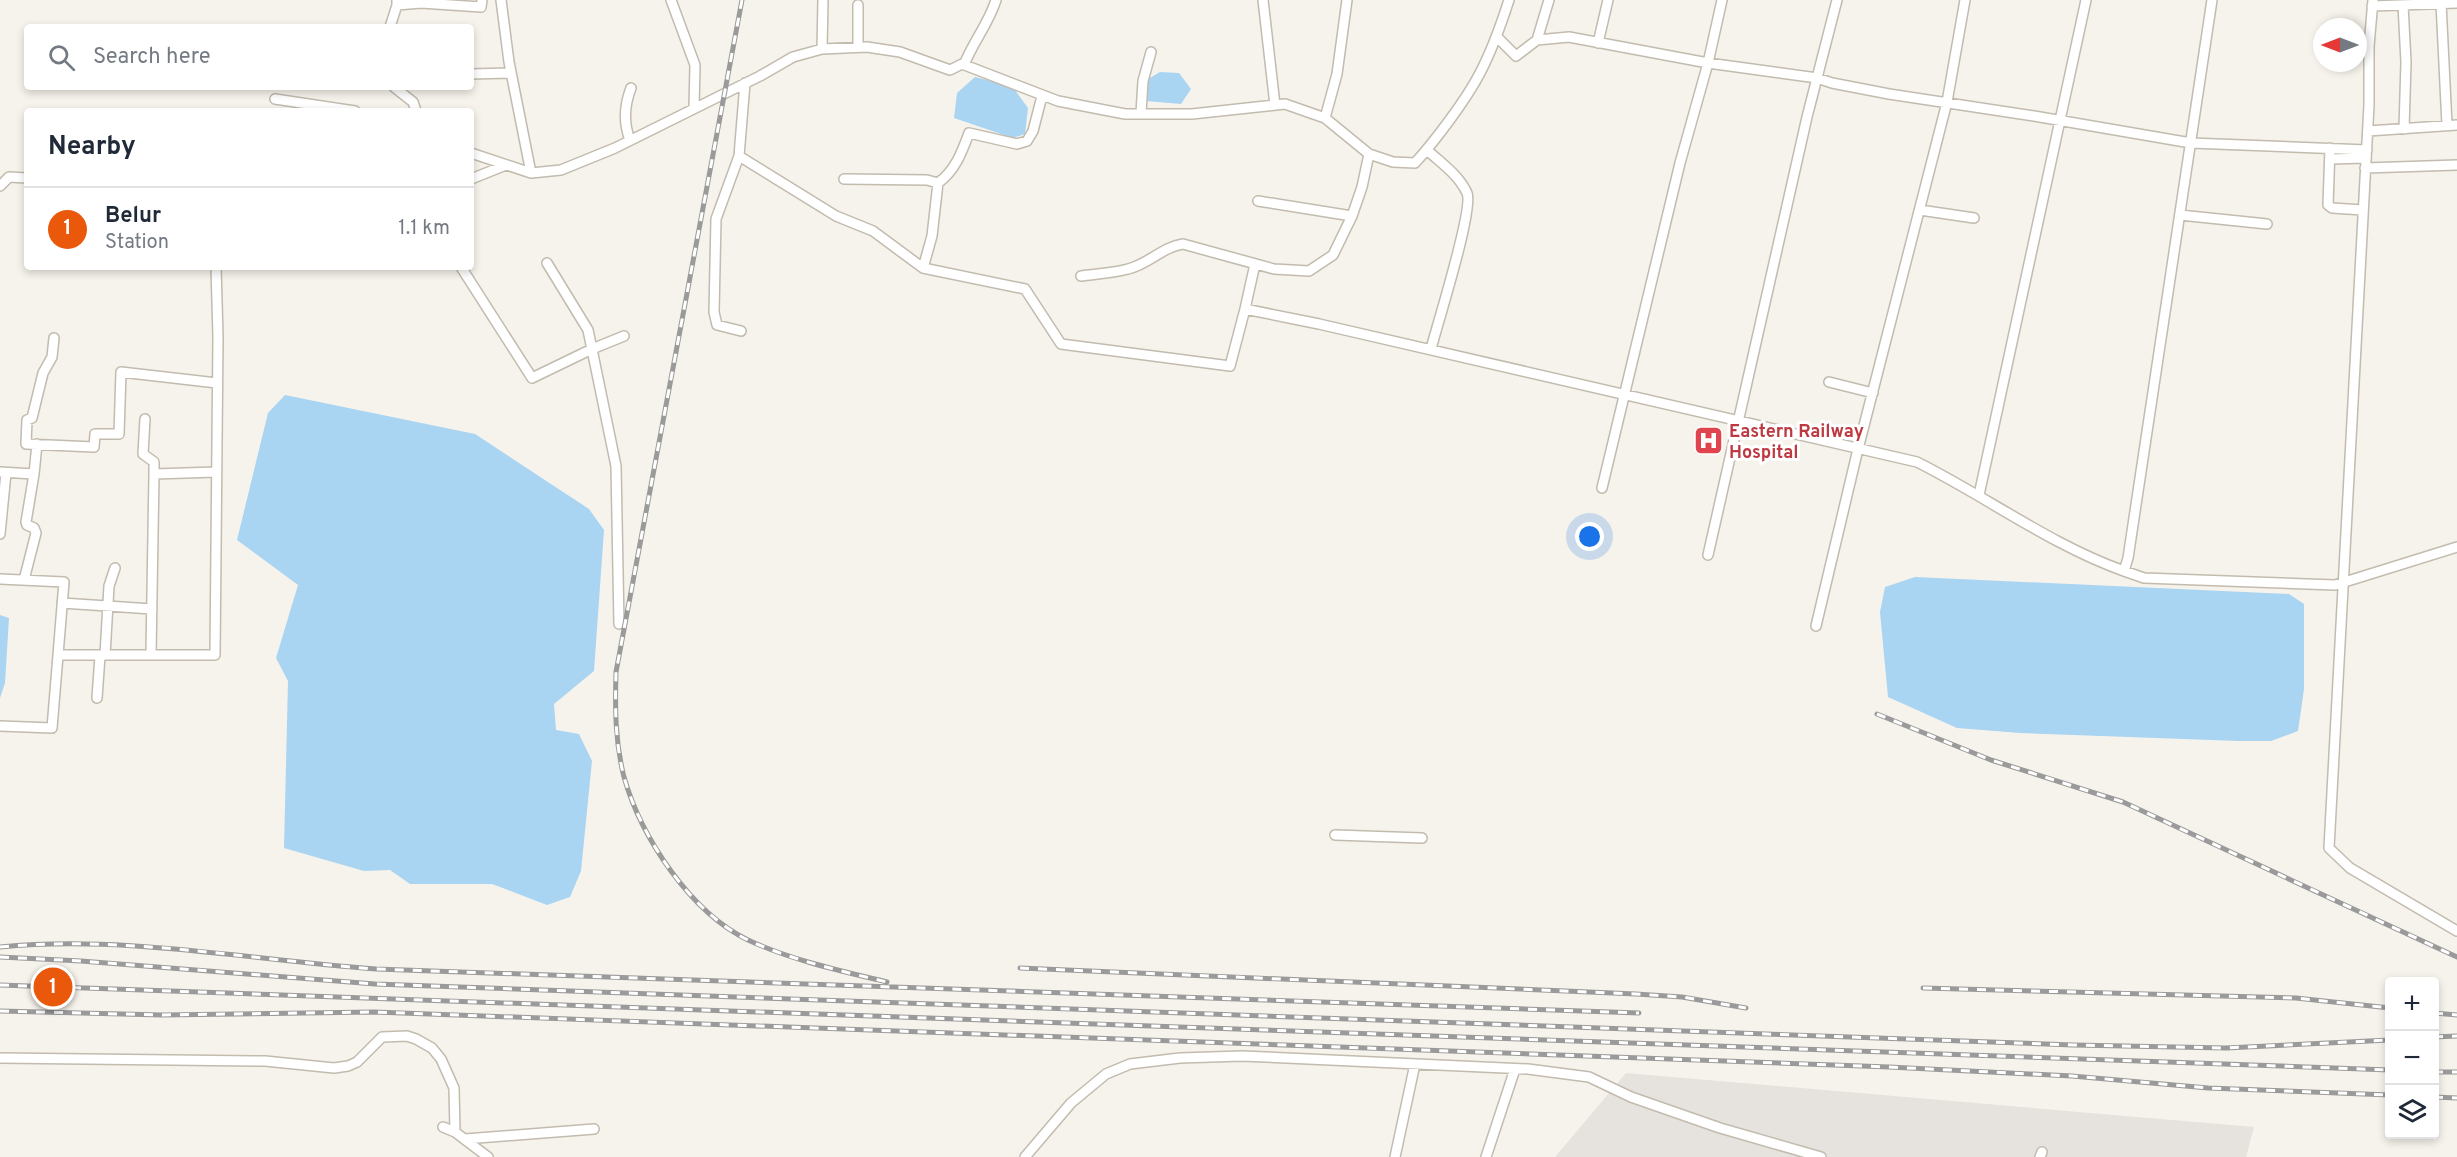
<!DOCTYPE html>
<html lang="en">
<head>
<meta charset="utf-8">
<style>
	body { margin:0; font-family:Overpass,sans-serif; background:#f2f2f3; color:#1f2937 }
	.controls { position:absolute; right:18px; bottom:18px; display:grid; overflow:hidden; border-radius:6px; box-shadow:0 3px 9px #0003 }
	.controls button { width:54px; height:54px; display:grid; place-items:center; padding:0; border:0; border-bottom:2px solid #e0e1e3; background:#fff; color:#1f2937; font:30px sans-serif }
	.compass { position:absolute; left:2313px; top:18px; width:54px; height:54px; border-radius:50%; background:#fff; box-shadow:0 3px 9px #0003; rotate:270deg }
	.you { position:absolute; left:1590px; top:537px; width:21px; height:21px; margin:-15px; border:4px solid #fff; border-radius:50%; background:#1a73e8; box-shadow:0 0 0 9px #1a73e833 }
	.badge { display:grid; place-items:center; width:39px; height:39px; border-radius:50%; background:#ea580c; color:#fff; font-size:20px; font-weight:700 }
	.pin { position:absolute; translate:-50% -50%; border:3px solid #fff; box-shadow:0 2px 6px #0006 }
	.list { margin:0; padding:0; list-style:none }
	h2 { display:flex; justify-content:space-between; align-items:center; height:78px; margin:0; padding:0 24px; font-size:26px }
	h2 small { font-size:20px; font-weight:400; color:#747a83 }
	.list li { display:grid; grid-template-columns:39px 1fr auto; gap:18px; align-items:center; box-sizing:border-box; height:84px; padding:0 24px; border-top:2px solid #e0e1e3 }
	.list b { display:block; font-size:22px; white-space:nowrap }
	.list p { margin:0; font-size:20px; white-space:nowrap; color:#747a83 }
	.list em { font-size:20px; font-style:normal; color:#747a83 }
	.icon { flex:none; width:33px; height:33px; fill:none; stroke:currentColor; stroke-width:2; stroke-linecap:round; stroke-linejoin:round }
	.map { position:relative; flex:none; width:2457px; height:1157px; overflow:hidden }
	.search { position:absolute; background:#fff; box-shadow:0 3px 9px #0003; left:24px; top:24px; width:450px; height:66px; display:flex; align-items:center; gap:15px; box-sizing:border-box; padding:0 21px; border-radius:6px; color:#747a83; font-size:22px }
	.panel { position:absolute; background:#fff; box-shadow:0 3px 9px #0003; left:24px; top:108px; width:450px; height:162px; border-radius:6px }
	.map>svg:first-child { display:block }
	.industrial { fill:#e6e2dd }
	.water { fill:#a9d4f2 }
	.lines { fill:none; stroke-linecap:round; stroke-linejoin:round }
	.minor-casing { stroke:#c2bbae; stroke-width:12 }
	.minor { stroke:#fff; stroke-width:9 }
	.rail-casing { stroke:#9a9a9a; stroke-width:5 }
	.rail { stroke:#fff; stroke-width:3; stroke-dasharray:9; stroke-linecap:butt }
	.labels { text-anchor:middle; stroke-width:6; stroke-linejoin:round; paint-order:stroke }
	.health-label { font-size:18px; font-weight:bold; fill:#be3a42; stroke:#fff; text-anchor:start }
</style>
</head>
<body>
<div class="map">
<svg width="2457" height="1157" viewBox="0 0 2457 1157">
	<rect width="100%" height="100%" fill="#f6f3ec"/>
	<!-- industrial -->
	<path class="industrial" d="M1626,1073L2254,1127L2246,1157H1555Z"/>
	<!-- water -->
	<path class="water" d="M1160,72L1179,73L1191,89L1181,104L1146,101L1148,79Z
		M975,77L1012,86L1028,108L1025,134L1013,138L954,118L957,93Z
		M285,395L475,434L589,509L604,530L594,671L554,704L556,730L579,734L592,761L581,871L570,897L547,905L492,884H410L390,870L364,871L284,848L288,681L276,658L298,585L237,540L268,413Z
		M1915,577L2289,594L2304,604V689L2298,731L2271,741H2239L2020,733L1957,728L1888,697L1880,612L1885,587Z
		M0,615L9,618L5,683L0,698Z"/>
	<g class="lines">
		<defs>
			<path id="minor" d="M397,0V5L421,3L481,7L482,0
				M501,0L509,62L531,173
				M671,0L695,65L694,108
				M1263,0L1275,105
				M2212,0L2128,558L2124,571L2144,578L2335,585L2457,547
				M2373,0L2369,46V105L2329,848L2350,868L2457,931
				M2441,3L2447,125
				M2403,5L2406,62L2404,129
				M2372,6L2457,3
				M390,27L397,5
				M1497,37L1516,56L1537,40L1569,37L1708,63L1817,78L1832,83L1889,94L2034,116L2191,143L2367,150
				M1537,40L1549,0
				M1598,43L1608,0
				M858,47V5
				M822,49L823,0
				M964,65C973,42 989,23 996,0
				M471,74L511,73
				M745,83L739,156L836,216L873,231L923,268L1025,289L1061,344L1230,366L1245,309L1319,324L1917,462C1987,497 2051,545 2124,571
				M394,87L413,102L416,111
				M275,99L355,111
				M1141,113L1143,81L1151,52
				M1325,118L1337,74L1347,0
				M2368,131L2457,125
				M630,140C623,122 624,106 631,88
				M2330,148L2328,205L2332,208L2363,210
				M1427,150C1441,163 1459,175 1467,193C1474,209 1437,325 1431,349
				M471,153L531,173L561,170L615,148L760,76L793,57L822,49L867,47L900,52L950,70L962,64L1058,101L1125,114H1192L1285,104L1325,118L1369,154L1393,162L1415,163C1435,141 1466,100 1480,73C1492,50 1501,25 1509,0
				M739,156L716,219L714,312L717,325L741,331
				M2330,159L2366,158
				M2365,168L2457,165
				M471,179L506,165
				M844,179L927,180L938,183C955,171 962,152 969,133L1017,144L1027,141L1033,131L1042,96
				M0,186L9,177L27,178
				M1258,201L1352,216
				M1920,210L1974,218
				M2180,215L2267,224
				M547,263L588,330L616,466L619,624
				M461,267L532,378L592,349L624,336
				M923,268L932,236L938,183
				M1081,276C1096,274 1113,273 1128,269C1149,264 1162,247 1183,244L1274,269L1309,271L1333,255L1352,216L1362,187L1369,154
				M1245,309L1255,264
				M54,338L52,357L43,373L32,418L27,420L26,444L94,447L95,434H119L121,372L217,383
				M1829,382L1873,393
				M145,419L143,454L154,462V474L151,654
				M0,472L34,474L37,444
				M154,474L216,472
				M1602,488L1680,163L1708,63L1722,0
				M1979,495L2086,0
				M0,534L6,473
				M1708,555L1807,117L1837,0
				M0,579L64,582L52,728L0,726
				M24,580L36,533L34,528L27,525L26,522L34,474
				M62,603L152,609
				M1816,626L1858,449L1947,102L1965,0
				M58,655H215L218,337L216,267
				M97,698L100,656L105,655L109,586L115,568
				M1335,835L1422,838
				M0,1058L265,1061L334,1068L348,1066L357,1062L382,1037L407,1036L416,1039L432,1048L441,1059L454,1088L455,1132
				M443,1127L455,1132L488,1157
				M465,1139L594,1129
				M1025,1157L1071,1103L1106,1074L1130,1064L1180,1058L1242,1056L1528,1069L1589,1077L1631,1097L1720,1128L1821,1157
				M1395,1157L1415,1064
				M1486,1157L1515,1069
				M2040,1157L2042,1152"/>
		</defs>
		<!-- minor casing -->
		<use href="#minor" class="minor-casing"/>
		<!-- minor -->
		<use href="#minor" class="minor"/>
		<defs>
			<path id="rail" d="M742,0L616,672C615,708 615,742 624,777C641,837 690,912 748,940C791,960 841,971 887,982
				M1877,714L1991,760L2123,802L2457,957
				M0,947C125,935 251,960 376,969L1639,1013
				M0,957L81,961L375,984L2073,1045L2226,1048L2390,1040
				M1020,968L1636,994L1682,997L1746,1008
				M0,985L2390,1070
				M1923,988L2296,998L2390,1008
				M0,1011L162,1015L374,1012L1889,1067L2072,1076L2208,1088L2390,1095
				M2434,1013L2457,1015
				M2434,1037L2457,1036
				M2434,1072H2457
				M2434,1097L2457,1098"/>
		</defs>
		<!-- rail casing -->
		<use href="#rail" class="rail-casing"/>
		<!-- rail -->
		<use href="#rail" class="rail"/>
	</g>
	<!-- icons -->
	<defs>
		<symbol id="hospital-square" viewBox="-11 -11 22 22"><rect x="-9" y="-9" width="18" height="18" rx="4" fill="#e0444e" stroke="#fff"/><path d="M-5-5h3v3.5h4V-5h3V5h-3V1.5h-4V5h-3Z" fill="#fff"/></symbol>
	</defs>
	<g fill-rule="evenodd">
		<use href="#hospital-square" x="1692" y="424" width="33" height="33"/>
	</g>
	<g class="labels">
		<!-- health labels -->
		<g class="health-label">
			<text x="1729" y="437">Eastern Railway<tspan x="1729" dy="21">Hospital</tspan></text>
		</g>
	</g>
</svg>
<div class="controls">
<button>+</button>
<button>−</button>
<button><svg class="icon" aria-label="layers" viewBox="0 0 24 24"><path d="M12 4l9 5-9 5-9-5zM3 14l9 5 9-5"/></svg></button>
</div>
<svg class="compass" viewBox="-18 -18 36 36"><path d="M0-13l5 13h-10z" fill="#e53935"/><path d="M0 13l5-13h-10z" fill="#747a83"/></svg>
<div class="you"></div>
<div class="pin badge" style="left:53px;top:987px">1</div>
<div class="search"><svg class="icon" aria-label="search" viewBox="0 0 24 24"><circle cx="10" cy="10" r="6"/><path d="M15 15l6 6"/></svg>Search here</div>
<section class="panel">
<h2>Nearby<small></small></h2>
<ul class="list">
<li><span class="badge">1</span><div><b>Belur</b><p>Station</p></div><em>1.1 km</em></li>
</ul>
</section>
</div>
</body>
</html>
